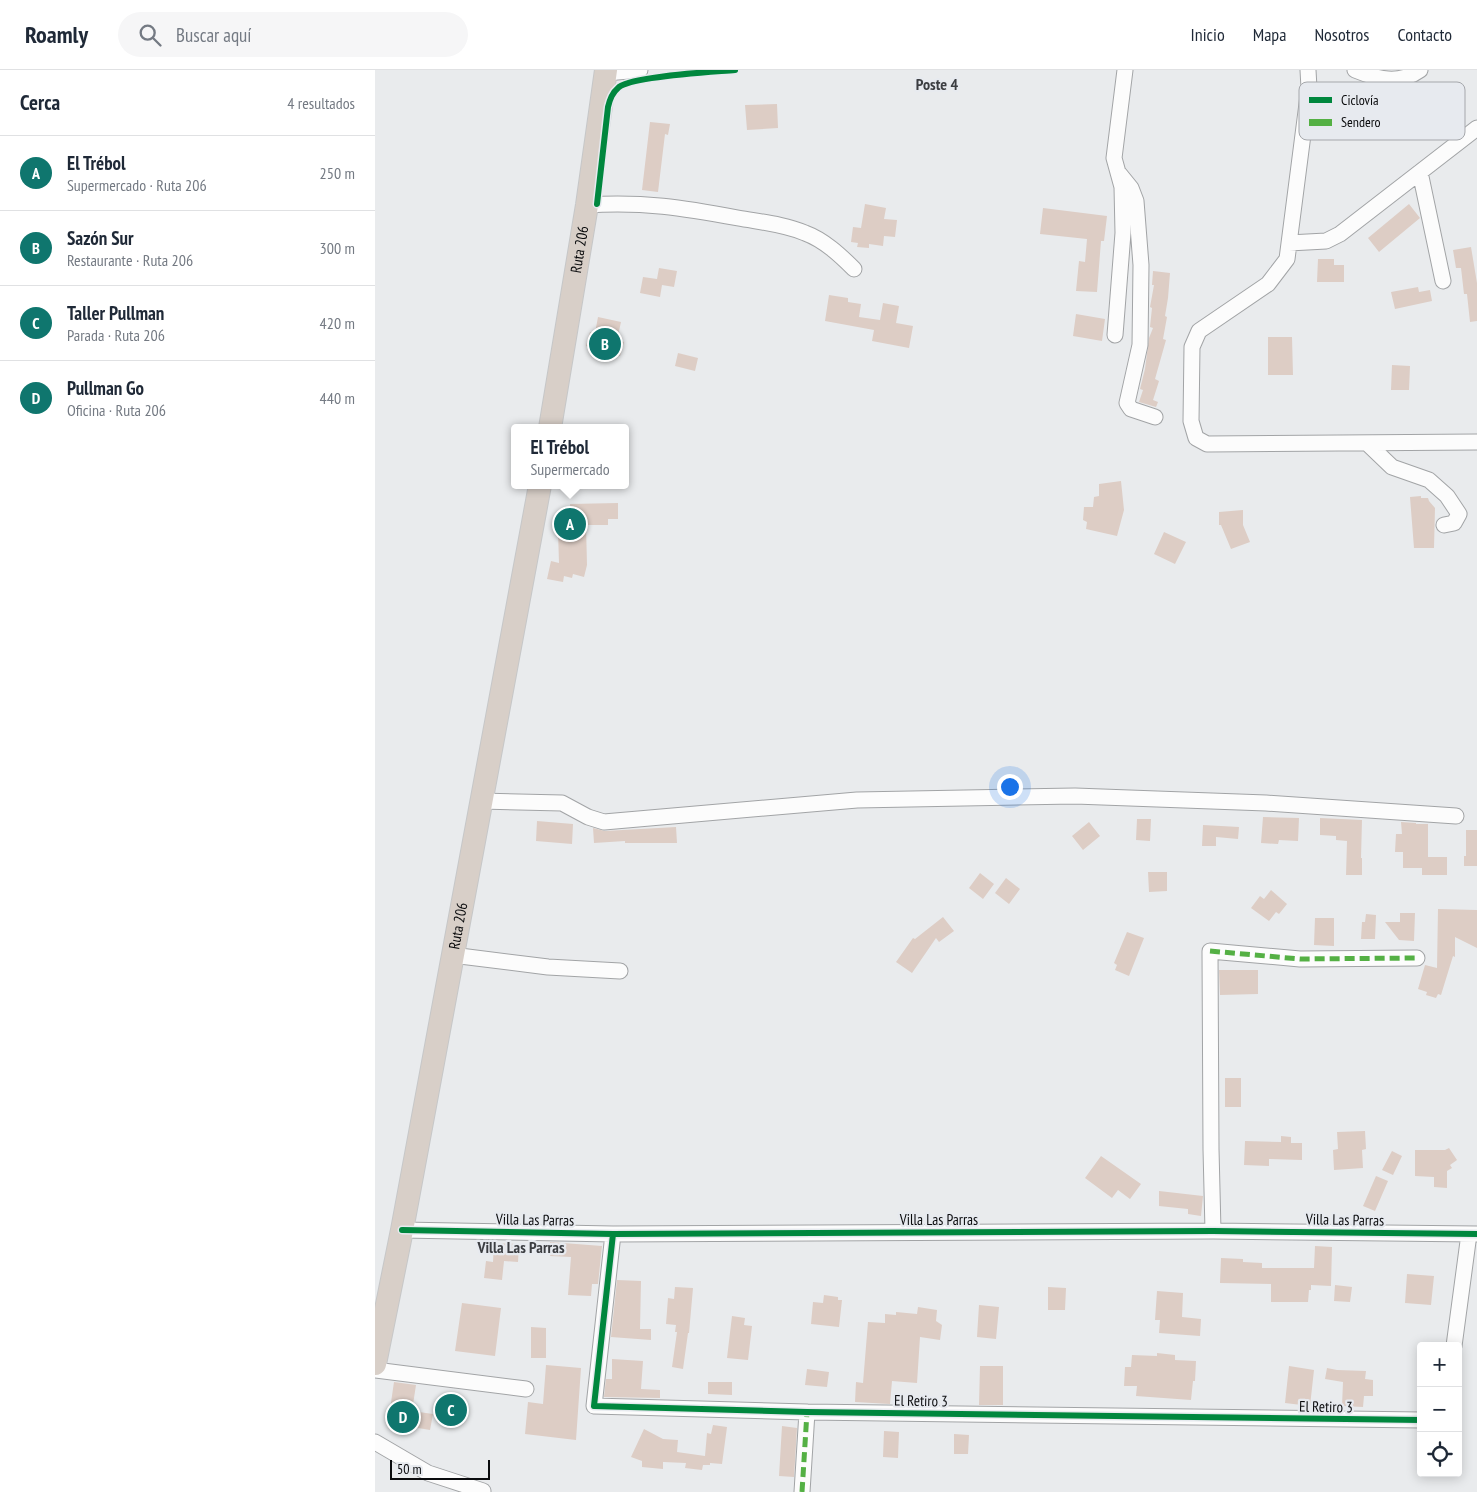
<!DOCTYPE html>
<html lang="es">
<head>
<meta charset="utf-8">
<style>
	body { margin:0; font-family:"PT Sans Narrow",sans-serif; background:#f6f6f7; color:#1f2937 }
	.controls { position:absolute; right:15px; bottom:15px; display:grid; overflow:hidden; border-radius:5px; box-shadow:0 2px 12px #0003 }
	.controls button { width:45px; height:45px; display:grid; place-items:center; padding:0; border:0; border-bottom:1px solid #e0e1e3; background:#fff; color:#1f2937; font:25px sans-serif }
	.scale { position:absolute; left:15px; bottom:12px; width:100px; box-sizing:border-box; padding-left:5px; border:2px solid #0a0b0d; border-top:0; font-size:14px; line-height:18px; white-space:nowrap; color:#0a0b0d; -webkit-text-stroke:4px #e7eaef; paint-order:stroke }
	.you { position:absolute; left:634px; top:716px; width:18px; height:18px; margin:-12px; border:4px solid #fff; border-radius:50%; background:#1a73e8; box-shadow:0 0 0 8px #1a73e833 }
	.badge { display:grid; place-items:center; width:32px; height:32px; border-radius:50%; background:#0f766e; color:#fff; font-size:16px; font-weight:700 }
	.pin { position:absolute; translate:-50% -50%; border:2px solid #fff; box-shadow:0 1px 5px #0006 }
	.popup { position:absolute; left:136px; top:354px; width:118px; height:65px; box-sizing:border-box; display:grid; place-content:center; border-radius:5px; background:#fff; filter:drop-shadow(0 1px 4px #0005); font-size:16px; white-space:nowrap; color:#747a83 }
	.popup b { font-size:19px; color:#1f2937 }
	.popup::after { content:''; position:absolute; left:50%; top:100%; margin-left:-10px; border:10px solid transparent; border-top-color:#fff }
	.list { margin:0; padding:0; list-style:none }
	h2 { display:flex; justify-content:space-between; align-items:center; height:65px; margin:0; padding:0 20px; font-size:21px }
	h2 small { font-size:16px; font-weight:400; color:#747a83 }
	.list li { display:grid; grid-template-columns:32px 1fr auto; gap:15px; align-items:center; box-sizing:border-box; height:75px; padding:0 20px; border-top:1px solid #e0e1e3 }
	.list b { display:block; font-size:19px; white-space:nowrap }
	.list p { margin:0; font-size:16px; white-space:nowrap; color:#747a83 }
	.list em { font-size:16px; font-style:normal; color:#747a83 }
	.icon { flex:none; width:28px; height:28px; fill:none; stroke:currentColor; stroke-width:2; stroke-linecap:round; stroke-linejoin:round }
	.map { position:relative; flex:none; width:1102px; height:1422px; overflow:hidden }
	header { display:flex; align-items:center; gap:30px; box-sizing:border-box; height:70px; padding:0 25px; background:#fff; border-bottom:1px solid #e0e1e3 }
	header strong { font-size:24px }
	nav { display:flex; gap:28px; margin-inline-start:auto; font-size:18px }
	.search { width:350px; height:45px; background:#f6f6f7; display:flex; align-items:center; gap:12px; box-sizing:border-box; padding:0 18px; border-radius:28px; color:#747a83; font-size:19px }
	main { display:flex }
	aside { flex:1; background:#fff }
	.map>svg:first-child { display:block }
	.building { fill:#ddcdc5 }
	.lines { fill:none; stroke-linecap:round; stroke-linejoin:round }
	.minor-casing { stroke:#a2a4a6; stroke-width:17 }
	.highway-casing { stroke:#c6c7c8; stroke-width:24 }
	.minor { stroke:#fcfcfc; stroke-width:15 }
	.highway { stroke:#d8cfc8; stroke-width:22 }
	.quiet { stroke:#54b044; stroke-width:5; stroke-dasharray:10 5; stroke-linecap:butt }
	.cycleway-casing { stroke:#e7eaef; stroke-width:9 }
	.cycleway { stroke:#00873e; stroke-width:6 }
	.labels { text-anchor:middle; stroke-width:4.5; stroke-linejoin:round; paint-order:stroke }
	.street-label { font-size:15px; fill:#0a0b0d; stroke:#e7eaef }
	.neighbourhood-label { font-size:16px; font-weight:bold; fill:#3c3e42; stroke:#e7eaef }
	.key { fill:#e7eaef; stroke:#a5a7ab; stroke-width:1 }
	.key-label { font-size:14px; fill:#0a0b0d }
</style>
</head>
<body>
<header>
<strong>Roamly</strong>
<div class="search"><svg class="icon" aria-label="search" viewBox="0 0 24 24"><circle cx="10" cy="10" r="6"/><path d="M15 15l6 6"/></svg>Buscar aquí</div>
<nav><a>Inicio</a><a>Mapa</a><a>Nosotros</a><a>Contacto</a></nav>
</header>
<main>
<aside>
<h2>Cerca<small>4 resultados</small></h2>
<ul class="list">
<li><span class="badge">A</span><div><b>El Trébol</b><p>Supermercado · Ruta 206</p></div><em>250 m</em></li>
<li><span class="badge">B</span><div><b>Sazón Sur</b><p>Restaurante · Ruta 206</p></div><em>300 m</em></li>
<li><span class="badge">C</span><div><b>Taller Pullman</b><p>Parada · Ruta 206</p></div><em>420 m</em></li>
<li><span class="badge">D</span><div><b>Pullman Go</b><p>Oficina · Ruta 206</p></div><em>440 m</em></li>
</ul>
</aside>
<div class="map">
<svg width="1102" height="1422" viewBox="0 0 1102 1422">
	<rect width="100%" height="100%" fill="#e9ebed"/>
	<!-- building -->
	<path class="building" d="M402,34L403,58L372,60L370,35Z
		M275,52L295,54L293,65L290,64L283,122L267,120Z
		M490,134L511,138L509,149L522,150L520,167L509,166L508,176L494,174V178L482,177L483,173L476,172L478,157L486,158Z
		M1034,134L1045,148L1004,182L993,168Z
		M668,138L732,146L729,171H726L722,222L701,221L704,191L710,192L712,169L665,164Z
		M1096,177L1102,213V251L1095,252L1092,224H1089L1086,198H1081L1078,180Z
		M943,189H959V195H969V212H942Z
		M284,198L302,201L299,217L287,215L285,227L265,223L268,207L282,209Z
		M778,201L795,203L793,228L790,246L792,247L788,269L791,270L780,309L784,311L778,330L783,332L781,337L764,332L768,320L765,319L770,299L774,268L778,258L775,257L777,238L775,237L779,215H777Z
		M1043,217L1044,222L1055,220L1057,231L1020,239L1016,222Z
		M454,225L473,228V232L486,234L484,247L505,250L508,233L524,236L521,253L538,256L534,278L497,271L499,260L450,251Z
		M701,244L730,249L727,271L698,266Z
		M223,247L246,252L242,270L249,272L245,286L211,276L215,262L220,263Z
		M893,267H917L918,305H893Z
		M303,283L323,288L320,301L300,296Z
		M1017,295L1035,296L1034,320H1016Z
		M746,411L749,440L742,466L711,459L712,452L708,450L709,437H718L719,427L724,426V414Z
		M1046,426V428H1053L1054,431L1060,438L1059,478H1039L1035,427Z
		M243,433V449H233V455H211L212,495L209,507L198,504L197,508L189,506L188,512L172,509L176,491L184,493L183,461H181L180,446L196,445L195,434Z
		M868,440V455L875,472L856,479L846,455H844V442Z
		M789,462L811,472L800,494L779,484Z
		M888,747L924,748L923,771L904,770L903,774L886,773Z
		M945,748L987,750L986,788H987V805H971L972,771L961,770V766L945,765Z
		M762,749H776L775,771L761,770Z
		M162,751L198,754L197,774L161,771Z
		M714,752L725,766L708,780L697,766Z
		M1026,752L1041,753V754H1053V787H1072V805H1047V798H1028V782H1020L1021,764H1027Z
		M828,755L864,757L863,769L841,767V776H827Z
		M301,757L302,773H250V771L219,773L218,758L230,761Z
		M1091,760H1102V796H1089V786H1091Z
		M773,802H792V821L774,822Z
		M605,803L619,814L608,829L594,818Z
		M631,808L645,819L634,834L620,823Z
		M896,820L912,834L904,844L901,842L894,851L876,838L885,826L889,829Z
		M1063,839L1102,840V878L1080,867V887L1078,886L1066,925L1063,924L1061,928L1051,925L1052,922L1043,919L1050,895L1062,898Z
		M1025,843H1040L1039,871L1024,870L1010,852H1025Z
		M991,844L1001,845L1000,869H986L987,852H990Z
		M568,847L579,861L564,872L561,868L537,903L521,892L538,868L540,869Z
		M940,848H959V876L939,875Z
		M752,862L769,868L754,906L740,900L742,895L739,893Z
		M844,900H883V924L845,925Z
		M850,1008H866V1037H850Z
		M990,1061L991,1079L987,1080L988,1098L959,1100L958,1080L963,1079L962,1062Z
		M906,1066L916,1067V1073H927V1090L894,1089V1096L869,1095L870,1071L906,1072Z
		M1074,1078L1082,1090L1075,1095L1077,1098L1072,1101V1118L1059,1117V1107L1040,1106V1080H1070Z
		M1017,1081L1027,1086L1018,1105L1007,1100Z
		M726,1086L766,1114L755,1129L743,1120L737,1128L710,1108Z
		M1001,1106L1013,1111L1000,1141L988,1136Z
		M784,1121L828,1126L826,1146L813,1144V1139L784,1136Z
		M175,1172L227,1176L223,1214H217L216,1226L193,1225L196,1187L175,1186Z
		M119,1173L144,1174L143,1192L129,1191L127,1210L109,1208L111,1191L118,1192Z
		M940,1176L957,1177L956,1216L936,1215V1220H934L933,1232H896V1214L845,1213L846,1188L868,1189V1192L887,1193V1198H939Z
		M1032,1204L1059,1206L1056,1235L1030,1233Z
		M242,1210L266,1211L265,1259H276V1270L236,1267Z
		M960,1215L977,1217L975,1232L959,1231Z
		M300,1217L318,1218L314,1263H313L308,1299L297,1297L302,1262H300L301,1255L291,1254L293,1228L299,1229Z
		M673,1217L691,1218L690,1240H673Z
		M782,1221L808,1223L807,1247L826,1249L825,1266L784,1263L785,1250H780Z
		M449,1225L463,1227V1230H467L464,1257L436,1254L438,1232L448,1233Z
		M87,1233L126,1238L120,1286L80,1281Z
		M604,1235L624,1237L621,1269L602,1267Z
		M543,1237L562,1240L561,1251L567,1255L565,1270L545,1267L542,1313L517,1311L515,1334L480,1332L481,1312L488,1313L493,1252L510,1253V1244L521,1245V1242L542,1244Z
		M357,1246L370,1248L369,1255L377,1256L373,1290L352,1288Z
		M156,1257L171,1258V1288H156Z
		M782,1283L800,1285V1290L821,1291L820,1311H818L816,1330L761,1326L762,1316H749L750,1297H756L757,1285L782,1286Z
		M237,1289L268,1291L266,1319L285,1320V1328L229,1327L231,1309H237Z
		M171,1295L206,1298L201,1370L150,1364L153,1332L168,1334Z
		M605,1296H628V1335H604Z
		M914,1296L939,1300L935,1336L910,1333Z
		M952,1298L962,1300L991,1301L990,1309L998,1310V1326H989L988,1337L967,1336L968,1312L950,1309Z
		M432,1299L454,1302L452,1317L430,1315Z
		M19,1312L41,1315L37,1341L58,1344L55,1360L13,1353Z
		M333,1312H357V1325L333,1324Z
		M338,1355L352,1357L347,1394L335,1393V1395H328L327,1400L310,1398L311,1393L288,1392V1399L267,1397V1391L256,1387L269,1359L288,1369L303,1370L302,1382L330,1386L332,1363L336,1364Z
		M407,1356L422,1358L419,1407L404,1406Z
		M509,1361L524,1362L523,1388L508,1387Z
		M579,1364L594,1365L593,1384H579Z"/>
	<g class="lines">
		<defs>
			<path id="minor" d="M933,0L934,18L912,189L893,214L824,261L817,277L816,351L821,368L832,374L1102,372
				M980,0C1002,9 1024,15 1045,0
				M231,3L265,0
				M743,102L756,118L761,131L766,195L765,275L752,333L756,339L780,347
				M1045,102L1068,211
				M212,135C267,131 309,138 363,148C385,152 409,154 430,163C449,170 465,185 479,199
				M914,173L951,171L965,164L1102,58
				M740,265L748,163L747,117L739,88L750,0
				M993,374L1017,397L1054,410L1072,426L1084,444L1079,453L1069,455
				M105,731L187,733L213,747L229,752L482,730L700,726L891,733L1081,746
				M77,885L173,897L245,901
				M27,1160L238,1164L838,1161L1102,1164
				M838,1161L836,1079L835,881L925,889L1042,888
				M238,1164L219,1336L432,1342L1046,1350
				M1079,1276L1094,1164
				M0,1300L151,1319
				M0,1372L53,1403L108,1421
				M427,1422L432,1342"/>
			<g id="highway">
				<path id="s1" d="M175,358L212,135L231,0"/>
				<path id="s2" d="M0,1294L27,1160L165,415"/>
			</g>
		</defs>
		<!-- minor casing -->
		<use href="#minor" class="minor-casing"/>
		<!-- highway casing -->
		<use href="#highway" class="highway-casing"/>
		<!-- minor -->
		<use href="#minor" class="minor"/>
		<!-- highway -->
		<use href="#highway" class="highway"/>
		<!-- quiet -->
		<path class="quiet" d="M835,881L925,889L1042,888
			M427,1422L432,1342"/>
		<defs>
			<path id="cycleway" d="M222,134L233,37C235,29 237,23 244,17C259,6 337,2 360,0
				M27,1160L238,1164L838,1161L1102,1164
				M238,1164L219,1336L432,1342L1046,1350"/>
		</defs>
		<!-- cycleway casing -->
		<use href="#cycleway" class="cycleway-casing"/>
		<!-- cycleway -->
		<use href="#cycleway" class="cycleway"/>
	</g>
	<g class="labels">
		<!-- street labels -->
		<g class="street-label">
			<text dy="5" stroke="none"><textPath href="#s1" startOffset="181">Ruta 206</textPath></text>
			<text dy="5" stroke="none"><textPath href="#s2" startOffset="446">Ruta 206</textPath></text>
			<text transform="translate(160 1150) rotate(1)" y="5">Villa Las Parras</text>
			<text x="564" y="1155">Villa Las Parras</text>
			<text transform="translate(970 1150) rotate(1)" y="5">Villa Las Parras</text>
			<text transform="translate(546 1331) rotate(1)" y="5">El Retiro 3</text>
			<text transform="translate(951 1337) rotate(1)" y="5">El Retiro 3</text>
		</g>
		<!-- neighbourhood labels -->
		<g class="neighbourhood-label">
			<text x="562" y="20">Poste 4</text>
			<text x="146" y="1183">Villa Las Parras</text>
		</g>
	</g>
	<!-- legend -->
	<rect x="924" y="12" width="166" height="58" rx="8" class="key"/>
	<rect x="934" y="27" width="23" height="6" fill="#00873e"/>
	<rect x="934" y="49" width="23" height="7" fill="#54b044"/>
	<g class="key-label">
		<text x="966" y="35">Ciclovía</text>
		<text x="966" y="57">Sendero</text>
	</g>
</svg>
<div class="controls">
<button>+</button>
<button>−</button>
<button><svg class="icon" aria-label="locate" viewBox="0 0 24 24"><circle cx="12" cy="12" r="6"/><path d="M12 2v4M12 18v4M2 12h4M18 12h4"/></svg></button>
</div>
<div class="scale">50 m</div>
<div class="you"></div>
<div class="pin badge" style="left:195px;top:454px">A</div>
<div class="popup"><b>El Trébol</b>Supermercado</div>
<div class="pin badge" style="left:230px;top:274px">B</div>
<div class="pin badge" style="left:76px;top:1340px">C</div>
<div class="pin badge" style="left:28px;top:1347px">D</div>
</div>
</main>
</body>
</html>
